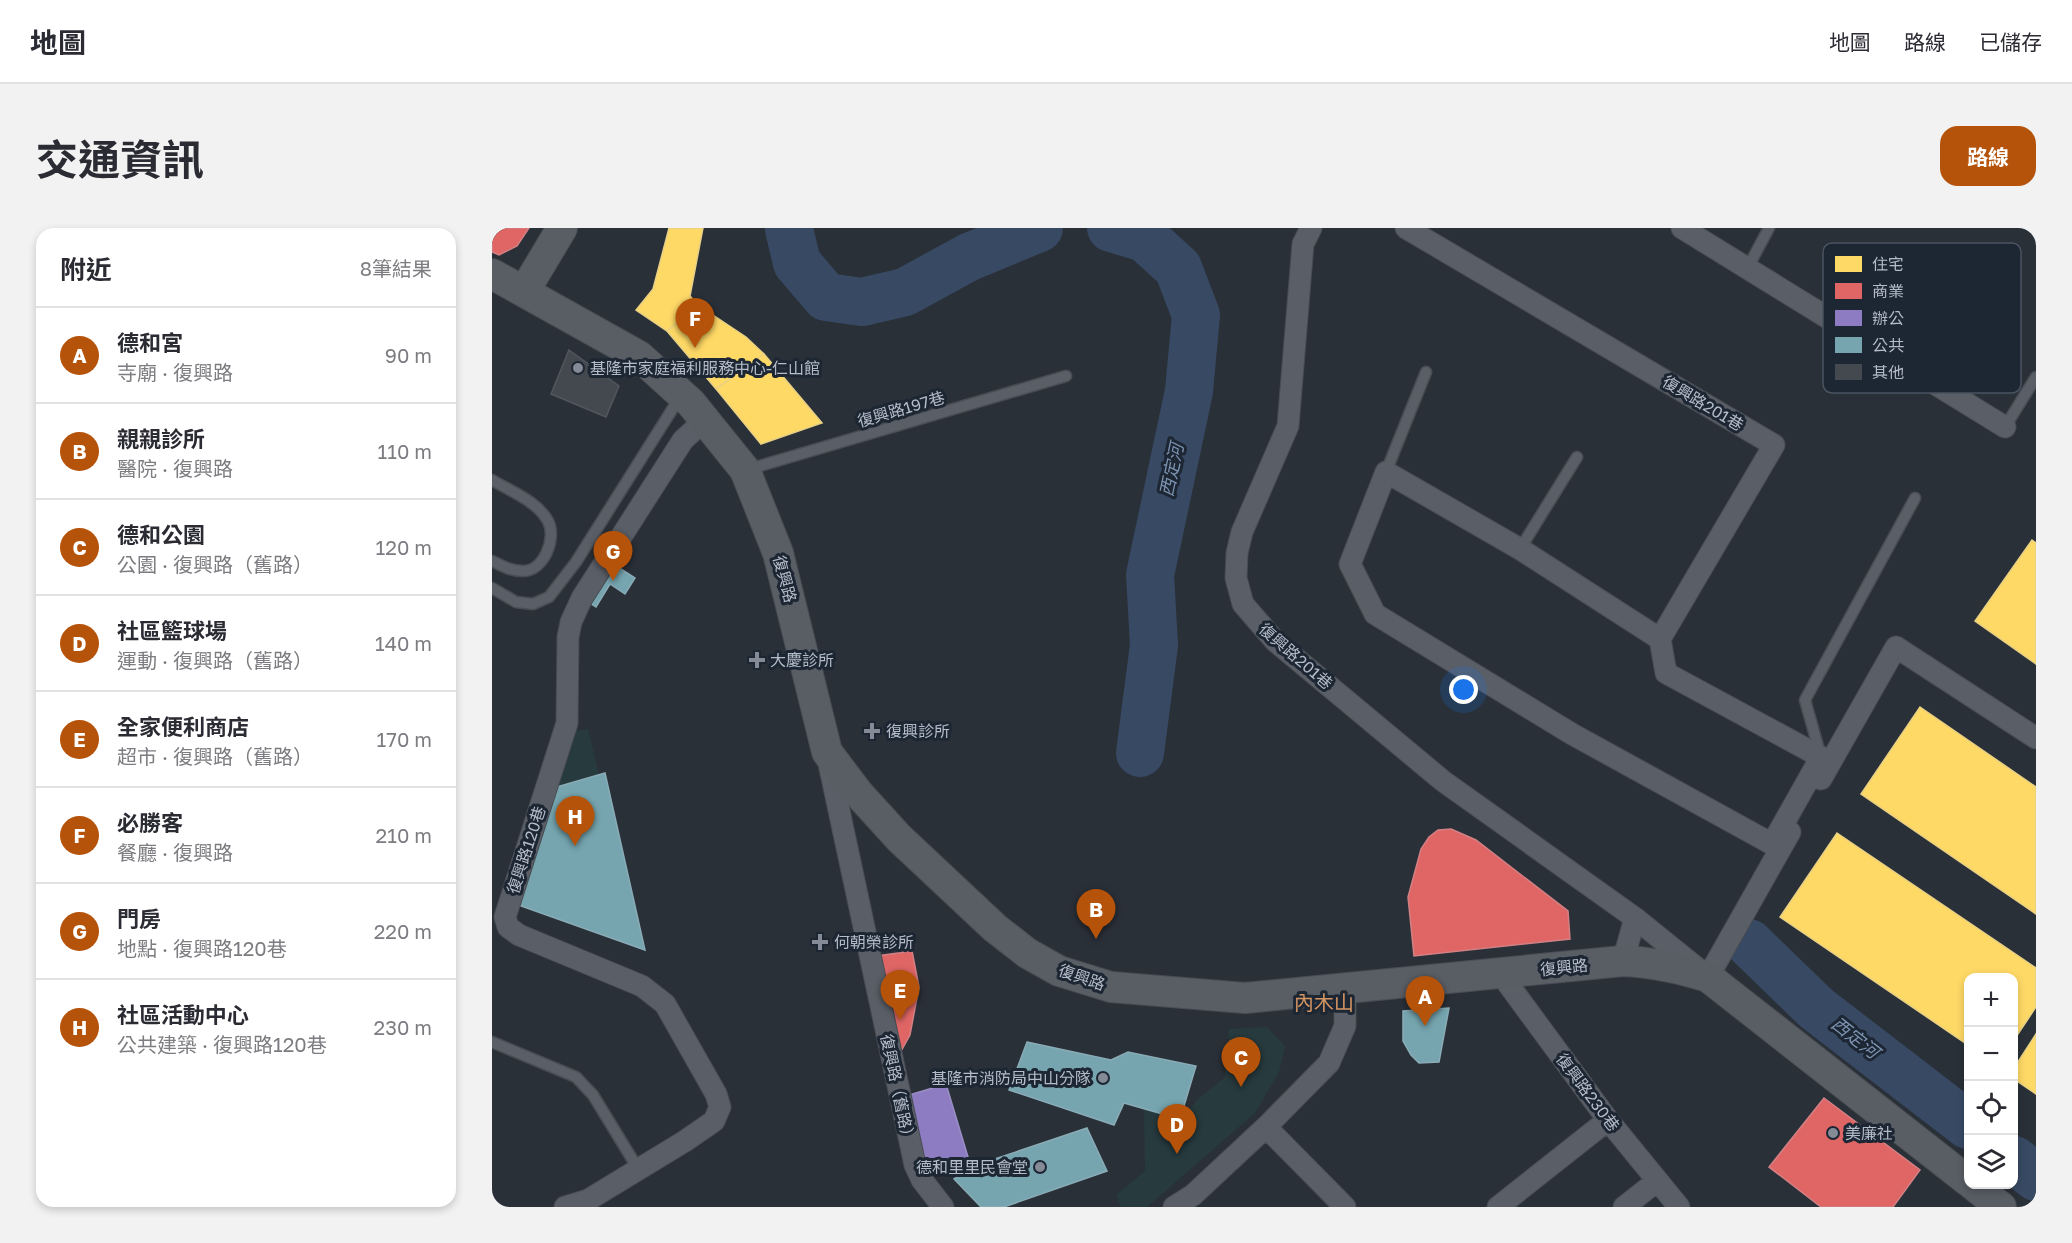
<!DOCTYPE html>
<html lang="zh-TW">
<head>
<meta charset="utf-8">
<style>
	body { margin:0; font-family:"Golos Text","Noto Sans TC",sans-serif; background:#f2f2f3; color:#2b2b33 }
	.controls { position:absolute; right:18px; bottom:18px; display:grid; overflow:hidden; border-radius:12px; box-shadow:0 3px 9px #0003 }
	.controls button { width:54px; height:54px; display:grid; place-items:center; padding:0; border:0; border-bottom:2px solid #e1e1e2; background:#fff; color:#2b2b33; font:30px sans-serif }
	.you { position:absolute; left:972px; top:462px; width:21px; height:21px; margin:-15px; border:4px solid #fff; border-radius:50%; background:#1a73e8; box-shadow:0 0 0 9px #1a73e833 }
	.badge { display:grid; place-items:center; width:39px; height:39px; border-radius:50%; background:#b45309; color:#fff; font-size:20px; font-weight:700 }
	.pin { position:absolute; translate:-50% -50px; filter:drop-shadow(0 2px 3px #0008) }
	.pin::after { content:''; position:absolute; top:32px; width:21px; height:18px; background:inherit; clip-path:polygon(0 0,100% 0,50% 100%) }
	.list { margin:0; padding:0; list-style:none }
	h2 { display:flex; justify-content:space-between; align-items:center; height:78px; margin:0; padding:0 24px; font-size:26px }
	h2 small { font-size:20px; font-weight:400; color:#7c7c81 }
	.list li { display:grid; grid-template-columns:39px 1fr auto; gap:18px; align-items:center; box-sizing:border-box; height:96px; padding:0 24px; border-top:2px solid #e1e1e2 }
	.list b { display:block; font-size:22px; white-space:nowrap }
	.list p { margin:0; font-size:20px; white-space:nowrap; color:#7c7c81 }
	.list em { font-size:20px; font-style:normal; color:#7c7c81 }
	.icon { flex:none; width:33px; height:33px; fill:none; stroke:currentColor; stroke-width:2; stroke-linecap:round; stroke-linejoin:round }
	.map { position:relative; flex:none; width:1544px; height:979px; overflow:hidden; border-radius:18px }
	header { display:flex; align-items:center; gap:36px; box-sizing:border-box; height:84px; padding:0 30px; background:#fff; border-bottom:2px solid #e1e1e2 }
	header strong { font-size:28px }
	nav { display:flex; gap:33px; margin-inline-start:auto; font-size:21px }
	.intro { display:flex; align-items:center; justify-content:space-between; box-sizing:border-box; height:144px; padding:0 36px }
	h1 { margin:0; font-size:42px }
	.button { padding:15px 27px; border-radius:18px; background:#b45309; color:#fff; font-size:21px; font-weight:700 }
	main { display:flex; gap:36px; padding:0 36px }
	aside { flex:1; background:#fff; border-radius:18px; box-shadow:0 3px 9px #0003 }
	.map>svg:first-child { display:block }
	.green { fill:#273a3e }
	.homes { fill:#ffd966; stroke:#e8d084; stroke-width:1.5 }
	.shops { fill:#e06666; stroke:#d38084; stroke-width:1.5 }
	.offices { fill:#8e7cc3; stroke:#998fc5; stroke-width:1.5 }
	.public { fill:#76a5af; stroke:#89acb7; stroke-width:1.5 }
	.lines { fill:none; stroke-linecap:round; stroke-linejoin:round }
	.river { stroke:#384963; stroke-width:48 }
	.building { fill:#444950; stroke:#52575f; stroke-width:1.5 }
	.lane-casing { stroke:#484c53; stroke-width:13 }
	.street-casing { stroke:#484c53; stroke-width:23 }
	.secondary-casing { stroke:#484c53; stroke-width:32 }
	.lane { stroke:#5a5e66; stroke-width:10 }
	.street { stroke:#5a5e66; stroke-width:21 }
	.secondary { stroke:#595d64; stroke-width:30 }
	.poi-dot { fill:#848b96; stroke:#1d2633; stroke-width:2 }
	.labels { text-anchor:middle; stroke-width:6; stroke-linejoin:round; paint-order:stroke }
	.poi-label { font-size:16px; fill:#b4bcc9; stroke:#1d2633; text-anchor:start }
	.street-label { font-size:16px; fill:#b4bcc9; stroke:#1d2633 }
	.water-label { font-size:18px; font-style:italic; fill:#7c92b1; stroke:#1d2633 }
	.quarter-label { font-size:20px; fill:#d59563; stroke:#1d2633 }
	.key { fill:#1d2633; stroke:#4a5360; stroke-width:1.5 }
	.key-label { font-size:16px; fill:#b4bcc9 }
</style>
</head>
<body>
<header>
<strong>地圖</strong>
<nav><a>地圖</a><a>路線</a><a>已儲存</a></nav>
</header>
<div class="intro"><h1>交通資訊</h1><a class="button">路線</a></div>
<main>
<aside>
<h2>附近<small>8筆結果</small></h2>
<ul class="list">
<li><span class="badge">A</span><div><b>德和宮</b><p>寺廟 · 復興路</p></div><em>90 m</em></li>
<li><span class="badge">B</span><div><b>親親診所</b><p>醫院 · 復興路</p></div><em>110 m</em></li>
<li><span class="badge">C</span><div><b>德和公園</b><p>公園 · 復興路（舊路）</p></div><em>120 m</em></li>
<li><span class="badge">D</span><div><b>社區籃球場</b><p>運動 · 復興路（舊路）</p></div><em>140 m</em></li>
<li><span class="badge">E</span><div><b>全家便利商店</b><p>超市 · 復興路（舊路）</p></div><em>170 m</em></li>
<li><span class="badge">F</span><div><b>必勝客</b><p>餐廳 · 復興路</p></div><em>210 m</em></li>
<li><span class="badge">G</span><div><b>門房</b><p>地點 · 復興路120巷</p></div><em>220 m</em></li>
<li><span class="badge">H</span><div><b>社區活動中心</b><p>公共建築 · 復興路120巷</p></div><em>230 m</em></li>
</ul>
</aside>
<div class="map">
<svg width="1544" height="979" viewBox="0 0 1544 979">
	<rect width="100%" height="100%" fill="#2a3038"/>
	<!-- green -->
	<path class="green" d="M96,501L107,547L54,562L72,505Z
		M775,799L793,818L787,844L763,885L655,979H629L624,967L653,943L652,880L689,891L707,870L733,849L737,801Z"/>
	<!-- homes -->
	<path class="homes" d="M177,0H211L198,68L206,77L175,103L144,82L161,61Z
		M206,77L254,109L272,126L224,161L175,103Z
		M272,126L330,195L269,216L224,161Z
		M1540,312L1544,315V436L1483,393Z
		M1428,479L1544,559V686L1369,566Z
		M1345,605L1544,740V779L1522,812V750H1476V817L1288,689Z
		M1544,806V866L1522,851V840Z"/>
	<!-- shops -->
	<path class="shops" d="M0,0H37L25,18L7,27L0,24Z
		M959,601L984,612L1076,683L1078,711L922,728L916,669L929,621L937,609L946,602Z
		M420,723L427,759L418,807L404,832L385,728Z
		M1332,870L1428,942L1401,979H1329L1277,939Z"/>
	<!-- offices -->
	<path class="offices" d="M454,856L476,929L436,940L414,868Z"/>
	<!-- public -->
	<path class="public" d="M115,332L143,350L133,366L118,356L104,379L90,370Z
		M113,545L153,722L18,674L54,562Z
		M957,780L947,834L927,835L919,827L911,813V783Z
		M535,814L619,832L636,824L704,838L688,891L632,875L622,897L517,862Z
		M595,900L615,943L512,979H489L462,951L488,936Z"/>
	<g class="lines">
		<!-- river -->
		<path class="river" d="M619,0L653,10L686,40L704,87L697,163L658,347L662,417L648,525
			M297,1L305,35L334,69L370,74L413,64L477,29L547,0
			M1257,715L1324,780L1476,897
			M1522,932L1544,949"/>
	</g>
	<!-- building -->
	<path class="building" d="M77,122L127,158L114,189L59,166Z"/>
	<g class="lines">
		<defs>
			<path id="lane" d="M1255,41L1277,0
				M1513,199L1544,149
				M254,242L574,148
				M894,244L934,144
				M0,252C18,263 45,273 56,293C65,310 52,343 31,343C19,343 10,338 0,333
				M1028,321L1085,229
				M0,360L24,374L41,376L57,369L84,334L188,169
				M1329,529L1313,472L1423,270
				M0,814L84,849L101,867L145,939"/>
			<path id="street" d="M819,0L811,16L796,198L750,304L745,325L744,350L751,376L783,413L951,553L1143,690L1216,749L1298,604
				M914,0L1282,217L1168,411L1174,445L1329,529L1280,616L1080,506L883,386L858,336L894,244L1028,321L1168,411
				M1190,0L1513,199
				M336,531L423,937L430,952L451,979
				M1329,551L1404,419L1544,510
				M1131,733L1143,690
				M1008,745L1116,892L1187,979
				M774,899L853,979
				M73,979L96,972L193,913L222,893L228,879L224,866L173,776L150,758L27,707L16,699L13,689L75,495L76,409L79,394L90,370L191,212L213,192
				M682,979L701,967L774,899L837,835L853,798V759
				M1006,979L1116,892
				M1132,979L1165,953"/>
			<path id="secondary" d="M0,46L147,128L199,175L253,242L286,325L335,524L366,565L407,610L503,700L535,725L567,743L619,759L753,770L1131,733C1161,734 1187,740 1216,749L1476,953
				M33,62L70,0
				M1480,956L1509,979"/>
		</defs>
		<!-- lane casing -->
		<use href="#lane" class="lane-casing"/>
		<!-- street casing -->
		<use href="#street" class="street-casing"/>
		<!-- secondary casing -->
		<use href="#secondary" class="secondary-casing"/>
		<!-- lane -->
		<use href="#lane" class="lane"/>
		<!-- street -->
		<use href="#street" class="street"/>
		<!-- secondary -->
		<use href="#secondary" class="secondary"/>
	</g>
	<!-- markers -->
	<g class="poi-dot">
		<circle cx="86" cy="140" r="6"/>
		<path d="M262 423h6v6h6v6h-6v6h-6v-6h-6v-6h6z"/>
		<path d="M377 494h6v6h6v6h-6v6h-6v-6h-6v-6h6z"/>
		<path d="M325 705h6v6h6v6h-6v6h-6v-6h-6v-6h6z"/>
		<circle cx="611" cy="850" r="6"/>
		<circle cx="1341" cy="905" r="6"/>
		<circle cx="548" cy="939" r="6"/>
	</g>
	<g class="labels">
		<!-- poi labels -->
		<g class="poi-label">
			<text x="98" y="146">基隆市家庭福利服務中心-仁山館</text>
			<text x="278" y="438">大慶診所</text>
			<text x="394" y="509">復興診所</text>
			<text x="342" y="720">何朝榮診所</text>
			<text x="599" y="856" text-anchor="end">基隆市消防局中山分隊</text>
			<text x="1353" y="911">美廉社</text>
			<text x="536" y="945" text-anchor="end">德和里里民會堂</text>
		</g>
		<!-- street labels -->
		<g class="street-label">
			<text transform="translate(1211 175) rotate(31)" y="6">復興路201巷</text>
			<text transform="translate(409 181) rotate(-16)" y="6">復興路197巷</text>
			<text transform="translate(293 351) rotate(75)" y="6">復興路</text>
			<text transform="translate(804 428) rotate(41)" y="6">復興路201巷</text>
			<text transform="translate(34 622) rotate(-72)" y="6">復興路120巷</text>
			<text transform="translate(1072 739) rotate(-6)" y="6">復興路</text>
			<text transform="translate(590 749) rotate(19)" y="6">復興路</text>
			<text transform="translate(406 861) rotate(78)" y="6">復興路（舊路）</text>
			<text transform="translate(1096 864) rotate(53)" y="6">復興路230巷</text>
		</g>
		<!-- water labels -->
		<g class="water-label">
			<text transform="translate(680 242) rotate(-78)" y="6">西定河</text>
			<text transform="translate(1363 810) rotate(38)" y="6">西定河</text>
		</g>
		<!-- quarter labels -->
		<g class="quarter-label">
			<text x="832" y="782">內木山</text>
		</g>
	</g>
	<!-- legend -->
	<rect x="1331" y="15" width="198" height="150" rx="9" class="key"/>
	<rect x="1343" y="28" width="27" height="16" fill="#ffd966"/>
	<rect x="1343" y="55" width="27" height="16" fill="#e06666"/>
	<rect x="1343" y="82" width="27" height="16" fill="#8e7cc3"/>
	<rect x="1343" y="109" width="27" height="16" fill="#76a5af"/>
	<rect x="1343" y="136" width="27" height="16" fill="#444950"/>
	<g class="key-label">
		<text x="1380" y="42">住宅</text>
		<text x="1380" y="69">商業</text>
		<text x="1380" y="96">辦公</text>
		<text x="1380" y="123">公共</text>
		<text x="1380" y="150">其他</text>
	</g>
</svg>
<div class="controls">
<button>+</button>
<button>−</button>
<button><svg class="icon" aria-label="locate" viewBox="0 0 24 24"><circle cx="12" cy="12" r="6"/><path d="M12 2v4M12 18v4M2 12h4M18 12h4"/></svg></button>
<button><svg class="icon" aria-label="layers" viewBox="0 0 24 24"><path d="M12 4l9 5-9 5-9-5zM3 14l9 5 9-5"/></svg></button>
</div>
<div class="you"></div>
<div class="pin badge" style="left:933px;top:798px">A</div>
<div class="pin badge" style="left:604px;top:711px">B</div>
<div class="pin badge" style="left:749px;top:859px">C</div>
<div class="pin badge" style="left:685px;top:926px">D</div>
<div class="pin badge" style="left:408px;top:792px">E</div>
<div class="pin badge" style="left:203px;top:120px">F</div>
<div class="pin badge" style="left:121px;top:353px">G</div>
<div class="pin badge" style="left:83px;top:618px">H</div>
</div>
</main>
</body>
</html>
